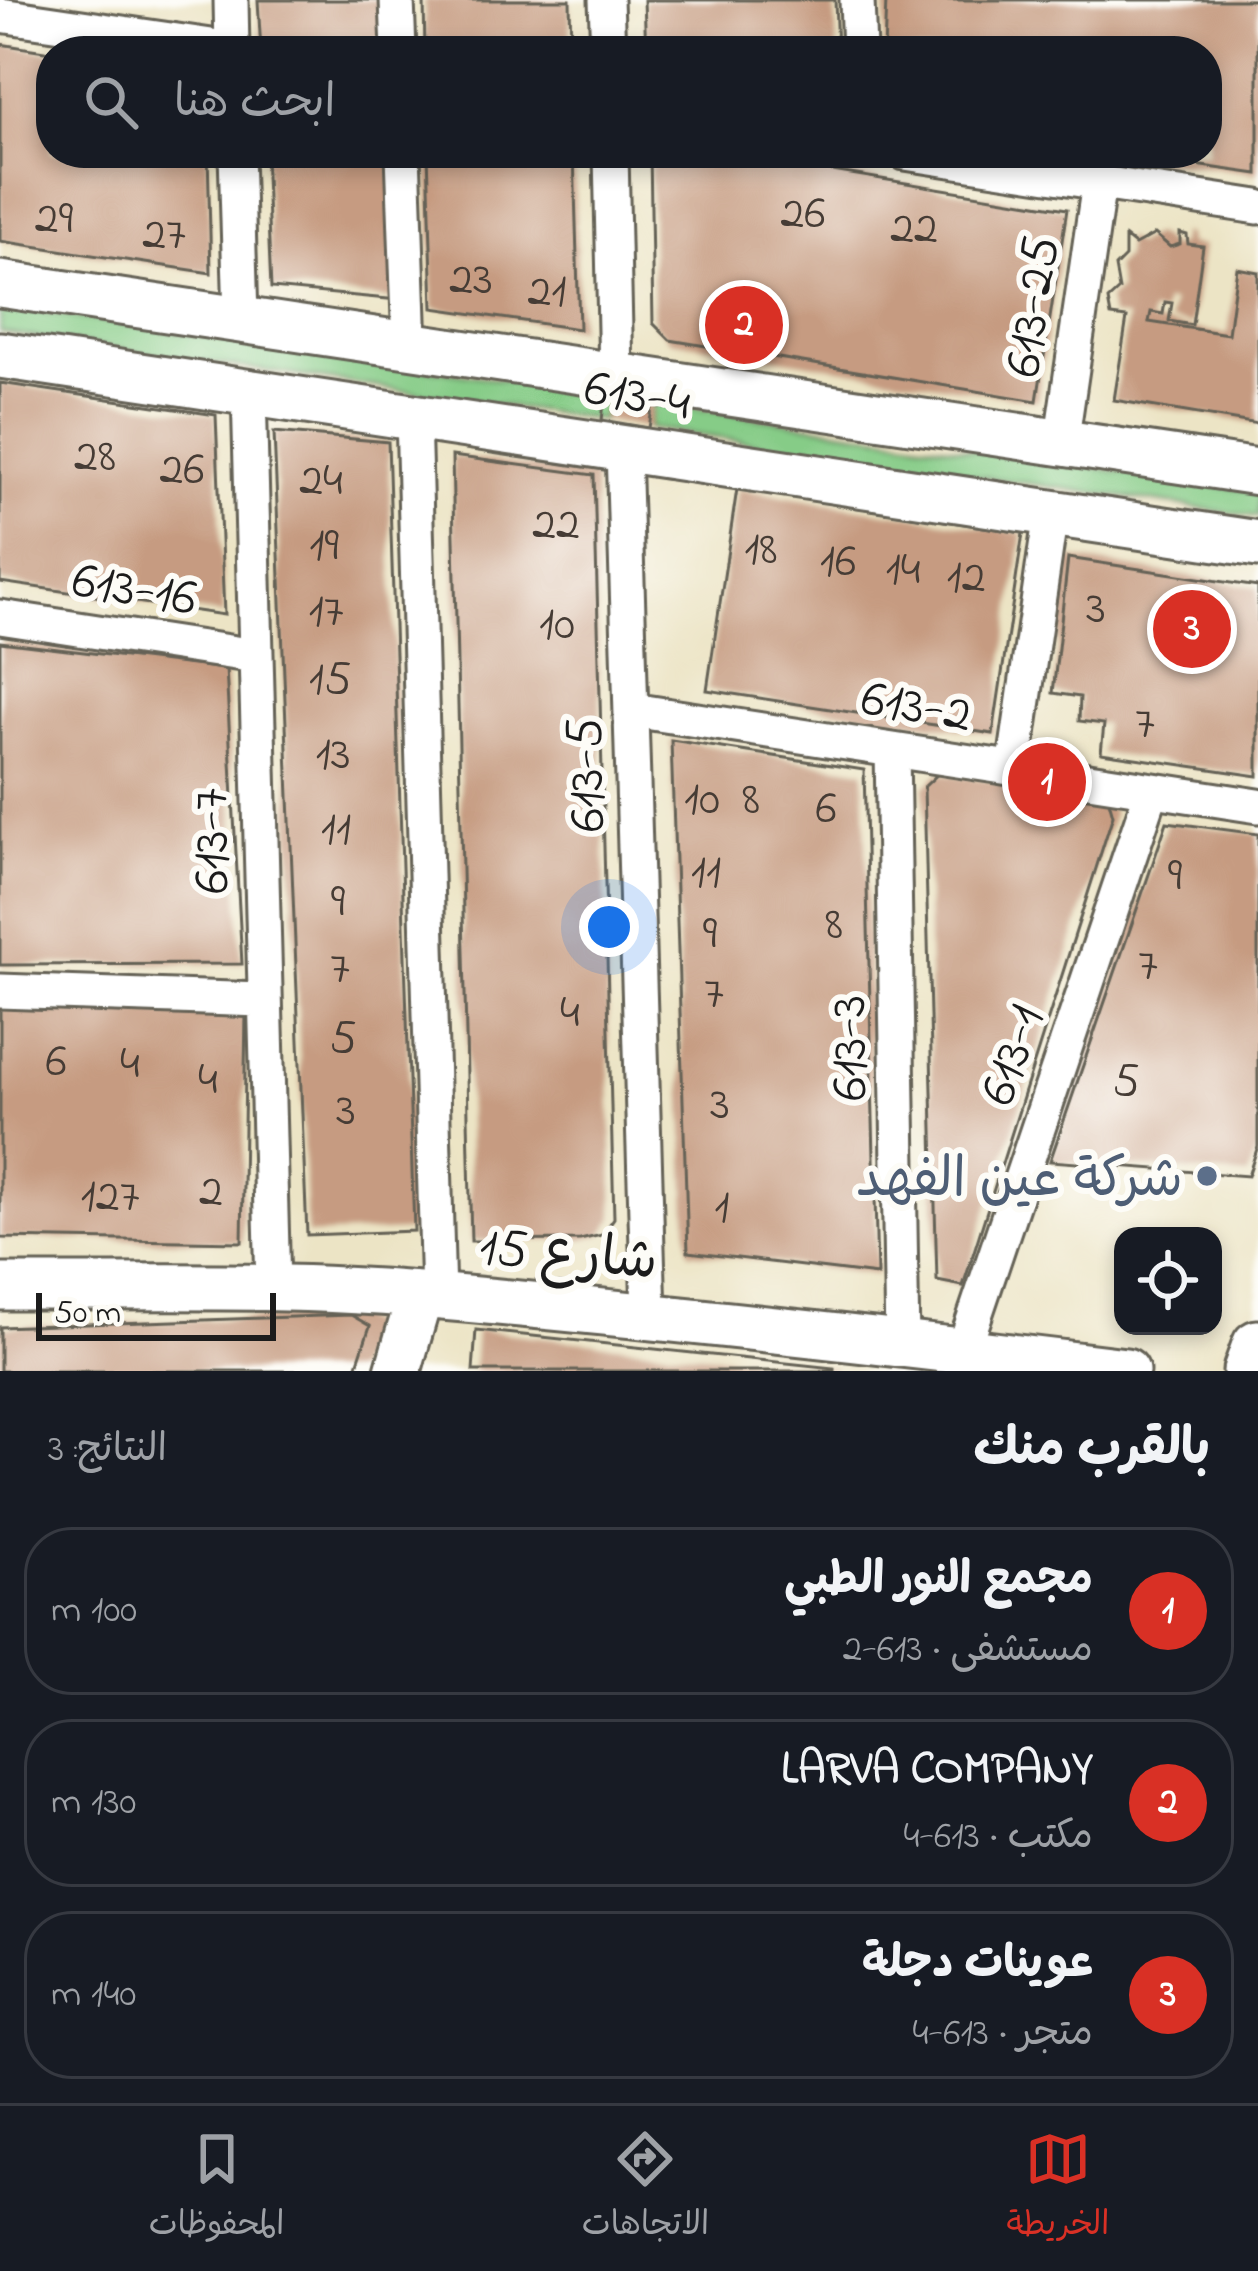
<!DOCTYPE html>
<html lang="ar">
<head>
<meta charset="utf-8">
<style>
	body { margin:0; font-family:"Indie Flower","Playpen Sans Arabic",sans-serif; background:#20242c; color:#f1f3f6; direction:rtl }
	.controls { position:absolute; right:36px; bottom:36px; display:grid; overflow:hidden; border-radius:24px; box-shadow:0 6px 18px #0003 }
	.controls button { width:108px; height:108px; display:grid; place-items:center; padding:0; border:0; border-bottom:3px solid #363941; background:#171b24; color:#f1f3f6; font:60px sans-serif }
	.scale { position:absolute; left:36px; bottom:30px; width:240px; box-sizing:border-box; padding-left:12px; border:6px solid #1c1c1c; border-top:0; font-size:33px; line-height:42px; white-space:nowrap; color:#1c1c1c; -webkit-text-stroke:9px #fdfcf7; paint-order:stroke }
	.you { position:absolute; left:609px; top:927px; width:42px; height:42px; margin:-30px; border:9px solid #fff; border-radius:50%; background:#1a73e8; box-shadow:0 0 0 18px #1a73e833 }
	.badge { display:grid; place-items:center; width:78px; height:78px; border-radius:50%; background:#d93025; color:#fff; font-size:39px; font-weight:700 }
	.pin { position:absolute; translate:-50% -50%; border:6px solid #fff; box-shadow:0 3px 12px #0006 }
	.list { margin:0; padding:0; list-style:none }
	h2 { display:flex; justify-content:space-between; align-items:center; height:156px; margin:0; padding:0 48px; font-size:51px }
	h2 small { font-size:39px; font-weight:400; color:#9ea1a6 }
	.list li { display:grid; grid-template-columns:78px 1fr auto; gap:36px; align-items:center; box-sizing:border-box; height:168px; margin:0 24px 24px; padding:0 24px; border:3px solid #363941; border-radius:48px }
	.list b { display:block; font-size:45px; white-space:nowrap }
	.list p { margin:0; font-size:39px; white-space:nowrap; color:#9ea1a6 }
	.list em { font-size:39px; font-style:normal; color:#9ea1a6 }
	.icon { flex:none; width:66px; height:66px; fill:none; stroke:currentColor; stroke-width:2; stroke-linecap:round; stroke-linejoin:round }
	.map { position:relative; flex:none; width:1258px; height:1371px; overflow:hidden; direction:ltr }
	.search { position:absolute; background:#171b24; box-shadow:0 6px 18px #0003; left:36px; right:36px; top:36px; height:132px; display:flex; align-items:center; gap:30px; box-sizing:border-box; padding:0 42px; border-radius:48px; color:#9ea1a6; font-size:45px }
	.sheet { height:732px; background:#171b24 }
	nav { display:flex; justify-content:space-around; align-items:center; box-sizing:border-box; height:168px; border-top:3px solid #363941; background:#171b24; font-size:33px; color:#9ea1a6 }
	nav a { display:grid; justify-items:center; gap:6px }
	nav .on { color:#d93025 }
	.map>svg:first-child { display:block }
	.grass { fill:#86cc87; stroke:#517452; stroke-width:3 }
	.building { fill:#c69b81 }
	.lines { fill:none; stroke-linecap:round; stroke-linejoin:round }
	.street-casing { stroke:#656257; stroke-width:39 }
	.secondary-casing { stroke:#656257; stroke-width:51 }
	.primary-casing { stroke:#656257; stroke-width:57 }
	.street { stroke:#fff; stroke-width:33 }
	.secondary { stroke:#fff; stroke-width:45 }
	.primary { stroke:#fff; stroke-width:51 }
	.service-dot { fill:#5c6f8a; stroke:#fdfcf7; stroke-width:4.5 }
	.labels { text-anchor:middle; stroke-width:12; stroke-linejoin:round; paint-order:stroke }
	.number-label { font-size:48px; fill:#463c35 }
	.street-label { font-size:54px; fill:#1c1c1c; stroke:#fdfcf7 }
	.service-label { font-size:54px; fill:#4e5e75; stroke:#fdfcf7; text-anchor:end }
</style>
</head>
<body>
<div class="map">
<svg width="1258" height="1371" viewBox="0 0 1258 1371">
	<rect width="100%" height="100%" fill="#fdfcf7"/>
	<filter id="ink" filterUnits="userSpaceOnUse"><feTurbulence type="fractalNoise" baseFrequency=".00833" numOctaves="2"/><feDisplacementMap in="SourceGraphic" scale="24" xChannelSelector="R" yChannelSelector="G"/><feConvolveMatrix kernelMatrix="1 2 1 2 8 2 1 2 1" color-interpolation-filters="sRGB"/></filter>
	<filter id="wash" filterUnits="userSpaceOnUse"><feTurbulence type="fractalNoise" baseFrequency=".004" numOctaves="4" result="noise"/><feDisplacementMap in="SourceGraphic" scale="48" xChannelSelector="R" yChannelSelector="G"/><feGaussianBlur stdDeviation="2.7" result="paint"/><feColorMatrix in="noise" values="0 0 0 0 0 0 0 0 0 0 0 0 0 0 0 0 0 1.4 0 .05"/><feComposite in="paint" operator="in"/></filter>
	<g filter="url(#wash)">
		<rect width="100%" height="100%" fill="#ece4c5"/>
		<!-- grass -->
		<path class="grass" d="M0,306L605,395L602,420L0,332Z
			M653,402L1258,492V517L649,428Z"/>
		<g id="blocks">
			<!-- building -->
			<path class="building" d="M258,0H386L388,51H261Z
				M424,0H570L571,51H425Z
				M644,0H835L837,51H646Z
				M886,0H1258V174L1132,156L1207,153V51H884Z
				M0,44L51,52V153H208L211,273L0,241Z
				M265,153H392L399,300L271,288Z
				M428,153H574L579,329L433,308Z
				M650,153H721L1067,209L1037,401L670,340L653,323Z
				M1180,233L1187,235L1188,244L1203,246L1192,325L1169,321L1172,303L1165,302L1163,314L1151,312L1149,322L1228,334L1237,268L1258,272V424L1114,400L1127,318L1111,316L1108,300L1119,290L1115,267L1125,257V237L1135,245L1155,234L1170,247L1180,244Z
				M0,383L216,415L224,615L0,582Z
				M605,395L653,402L649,428L602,420Z
				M274,432L388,442L414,1231L307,1235Z
				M452,456L594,475L614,1218L602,1235L580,1240L471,1241Z
				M737,489L1023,533L993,734L707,690Z
				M1068,558L1258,587V776L1101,753L1104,724L1079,721L1080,697L1053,693Z
				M0,642L226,669L242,964L0,965Z
				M671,740L864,770L877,1275L688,1252Z
				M939,773L1108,797L1113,815L963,1286L937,1281L924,787Z
				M1167,822L1258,834V1146L1248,1176L1050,1161Z
				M0,1008L246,1012L242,1242L0,1238Z
				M351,1315L370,1326L355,1371H0V1327Z
				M476,1330L834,1368V1371H473Z"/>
		</g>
	</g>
	<g filter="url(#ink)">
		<use href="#blocks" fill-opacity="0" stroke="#656257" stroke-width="3"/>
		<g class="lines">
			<defs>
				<path id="street" d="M231,0L232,51
					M397,0L399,51
					M606,0L608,51
					M857,0L859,51
					M0,15L232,49
					M236,153L241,318
					M403,153L410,347
					M611,153L616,376
					M905,153L1258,207
					M249,392L273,1288
					M413,416L438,1297
					M1061,444L1099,183
					M623,448L649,1315
					M0,617L255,656
					M632,710L1258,806
					M892,750L902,1344
					M1014,769L1051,513
					M0,991L262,1000
					M963,1351L1152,790"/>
				<path id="secondary" d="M0,284L1258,472
					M0,355L1258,544
					M0,1287C139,1288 280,1283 419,1295C655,1315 891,1342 1126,1371
					M398,1371L420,1295"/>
				<path id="primary" d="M1249,1371L1258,1346"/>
			</defs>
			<!-- street casing -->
			<use href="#street" class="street-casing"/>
			<!-- secondary casing -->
			<use href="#secondary" class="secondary-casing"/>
			<!-- primary casing -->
			<use href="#primary" class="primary-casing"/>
			<!-- street -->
			<use href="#street" class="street"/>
			<!-- secondary -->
			<use href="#secondary" class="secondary"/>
			<!-- primary -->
			<use href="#primary" class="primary"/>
		</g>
	</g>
	<!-- markers -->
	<circle class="service-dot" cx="1207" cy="1176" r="12"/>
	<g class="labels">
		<!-- number labels -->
		<g class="number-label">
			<text x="803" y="227">26</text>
			<text x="54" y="232">29</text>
			<text x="914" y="242">22</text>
			<text x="164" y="248">27</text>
			<text x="471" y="293">23</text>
			<text x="547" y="305">21</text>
			<text x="95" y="470">28</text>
			<text x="182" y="483">26</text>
			<text x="321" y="494">24</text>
			<text x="556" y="538">22</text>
			<text x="324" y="559">19</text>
			<text x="761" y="563">18</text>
			<text x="838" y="575">16</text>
			<text x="903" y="583">14</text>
			<text x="966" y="591">12</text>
			<text x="1096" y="622">3</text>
			<text x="326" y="625">17</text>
			<text x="557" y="638">10</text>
			<text x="330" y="693">15</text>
			<text x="1145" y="737">7</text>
			<text x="333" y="768">13</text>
			<text x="702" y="813">10</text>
			<text x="751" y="813">8</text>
			<text x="826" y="822">6</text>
			<text x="336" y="843">11</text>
			<text x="706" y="886">11</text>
			<text x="1175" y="889">9</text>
			<text x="338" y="915">9</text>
			<text x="834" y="938">8</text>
			<text x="710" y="947">9</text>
			<text x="1148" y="979">7</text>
			<text x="340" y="982">7</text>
			<text x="714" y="1007">7</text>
			<text x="570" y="1026">4</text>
			<text x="343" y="1052">5</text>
			<text x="56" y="1075">6</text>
			<text x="130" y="1077">4</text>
			<text x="208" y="1093">4</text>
			<text x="1126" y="1095">5</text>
			<text x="720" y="1118">3</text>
			<text x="346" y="1124">3</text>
			<text x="211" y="1205">2</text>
			<text x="110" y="1210">127</text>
			<text x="722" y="1221">1</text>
		</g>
		<!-- street labels -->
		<g class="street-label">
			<text transform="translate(1029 306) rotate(-82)" y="19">613-25</text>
			<text transform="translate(638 392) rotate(9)" y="19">613-4</text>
			<text transform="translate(135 586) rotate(9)" y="19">613-16</text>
			<text transform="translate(917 703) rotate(9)" y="19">613-2</text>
			<text transform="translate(583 775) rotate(-92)" y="19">613-5</text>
			<text transform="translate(208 841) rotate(-91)" y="19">613-7</text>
			<text transform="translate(846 1048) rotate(-91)" y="19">613-3</text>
			<text transform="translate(1009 1054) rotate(-71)" y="19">613-1</text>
			<text transform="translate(569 1251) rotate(5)" y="19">شارع 15</text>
		</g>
		<!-- service labels -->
		<g class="service-label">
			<text x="1183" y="1195">شركة عين الفهد</text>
		</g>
	</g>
</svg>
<div class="controls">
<button><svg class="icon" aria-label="locate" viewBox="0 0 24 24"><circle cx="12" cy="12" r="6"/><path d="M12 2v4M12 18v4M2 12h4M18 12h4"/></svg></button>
</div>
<div class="scale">50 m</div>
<div class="you"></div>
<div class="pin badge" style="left:1047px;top:782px">1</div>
<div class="pin badge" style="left:744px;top:325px">2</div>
<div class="pin badge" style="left:1192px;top:629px">3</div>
<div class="search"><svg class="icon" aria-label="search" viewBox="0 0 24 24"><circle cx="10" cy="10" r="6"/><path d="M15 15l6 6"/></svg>ابحث هنا</div>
</div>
<section class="sheet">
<h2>بالقرب منك<small>النتائج: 3</small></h2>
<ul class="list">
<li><span class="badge">1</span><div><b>مجمع النور الطبي</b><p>مستشفى · 613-2</p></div><em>100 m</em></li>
<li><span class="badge">2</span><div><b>LARVA COMPANY</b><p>مكتب · 613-4</p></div><em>130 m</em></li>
<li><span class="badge">3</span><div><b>عوينات دجلة</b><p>متجر · 613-4</p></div><em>140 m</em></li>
</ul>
</section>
<nav>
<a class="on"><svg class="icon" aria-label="map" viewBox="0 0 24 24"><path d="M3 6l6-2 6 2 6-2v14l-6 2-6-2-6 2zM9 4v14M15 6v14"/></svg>الخريطة</a>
<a><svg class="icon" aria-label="directions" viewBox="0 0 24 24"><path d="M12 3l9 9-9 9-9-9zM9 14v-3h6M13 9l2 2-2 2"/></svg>الاتجاهات</a>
<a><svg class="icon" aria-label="saved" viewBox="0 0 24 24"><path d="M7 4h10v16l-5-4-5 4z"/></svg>المحفوظات</a>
</nav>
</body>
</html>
